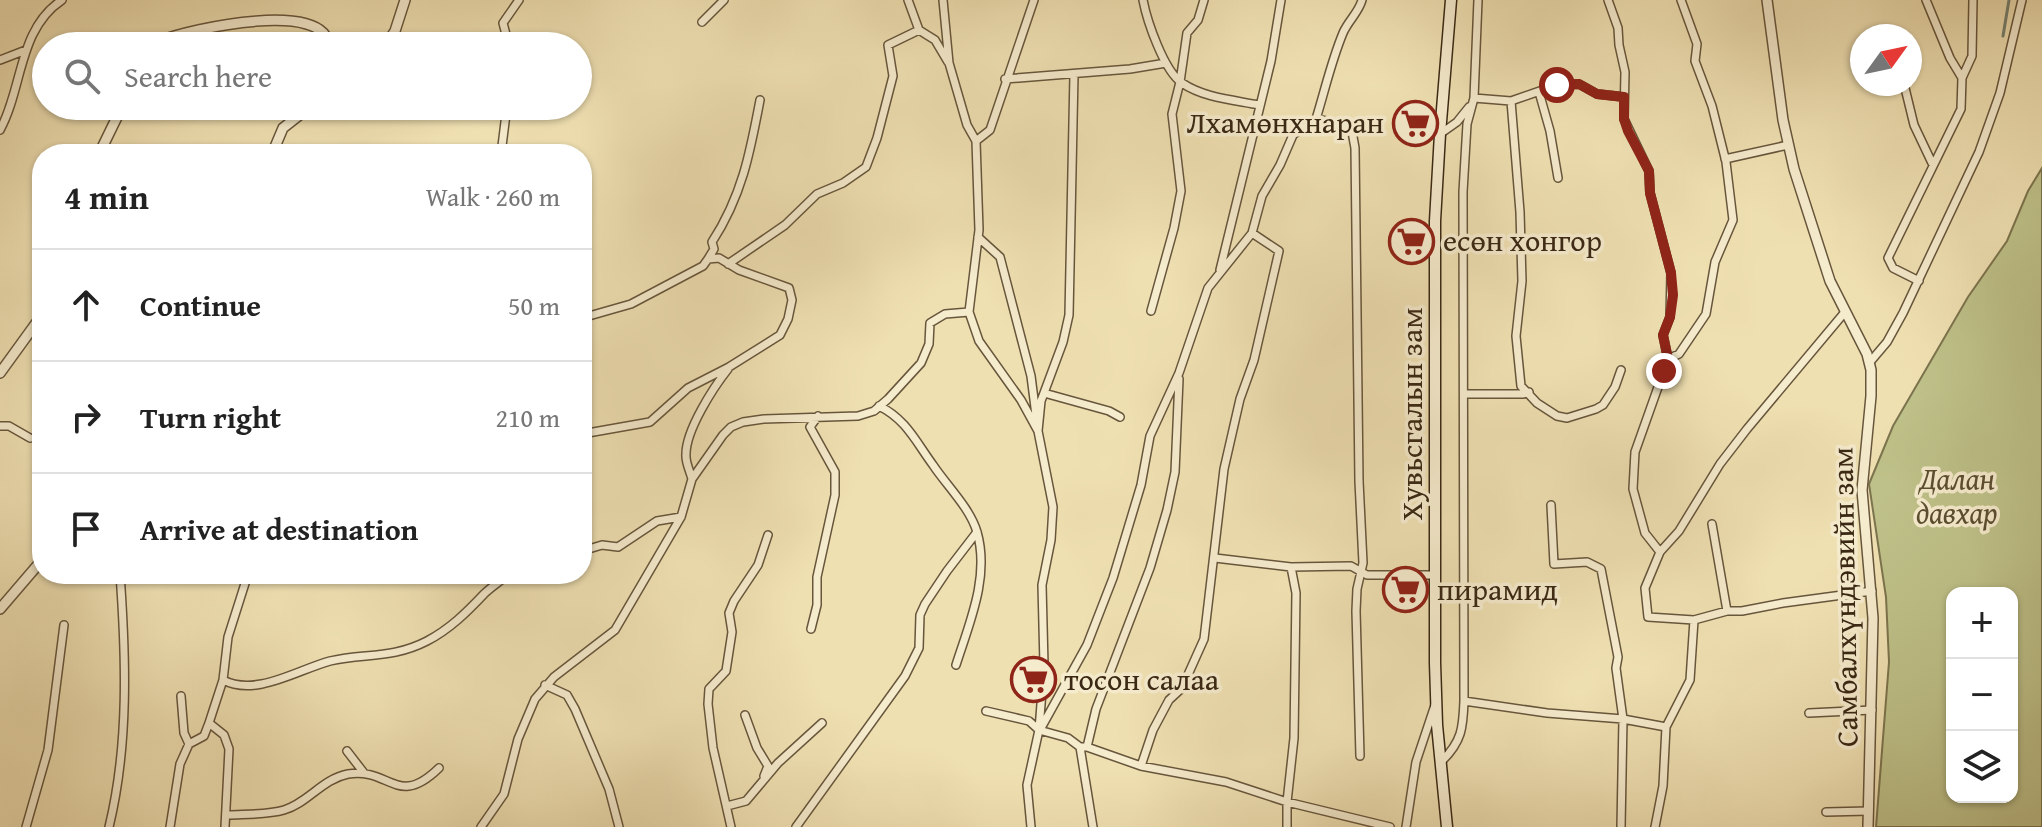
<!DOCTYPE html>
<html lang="en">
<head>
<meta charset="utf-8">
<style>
	body { margin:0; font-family:"Gentium Book Plus",serif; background:#f6f6f6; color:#222 }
	.controls { position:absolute; right:24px; bottom:24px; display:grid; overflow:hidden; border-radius:16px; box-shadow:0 2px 6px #0004 }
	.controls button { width:72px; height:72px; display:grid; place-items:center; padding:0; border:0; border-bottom:2px solid #e0e0e0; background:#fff; color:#222; font:40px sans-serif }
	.compass { position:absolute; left:1850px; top:24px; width:72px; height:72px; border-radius:50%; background:#fff; box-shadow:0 2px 6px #0004; rotate:57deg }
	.stop { position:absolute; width:24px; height:24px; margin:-18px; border:6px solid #8f2418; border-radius:50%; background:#fff }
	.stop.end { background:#8f2418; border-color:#fff; box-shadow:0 2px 8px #0008 }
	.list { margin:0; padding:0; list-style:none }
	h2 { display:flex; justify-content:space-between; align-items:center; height:104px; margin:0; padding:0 32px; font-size:34px }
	h2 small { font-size:26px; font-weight:400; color:#767676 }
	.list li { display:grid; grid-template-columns:52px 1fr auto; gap:24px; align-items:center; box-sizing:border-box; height:112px; padding:0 32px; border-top:2px solid #e0e0e0 }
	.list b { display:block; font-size:30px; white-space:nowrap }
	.list em { font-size:26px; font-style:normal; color:#767676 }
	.icon { flex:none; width:44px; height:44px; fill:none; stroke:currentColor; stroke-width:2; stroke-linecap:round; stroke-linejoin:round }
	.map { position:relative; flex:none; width:2042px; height:827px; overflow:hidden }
	.search { position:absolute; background:#fff; box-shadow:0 2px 6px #0004; left:32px; top:32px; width:560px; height:88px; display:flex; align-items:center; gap:20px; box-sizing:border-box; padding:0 28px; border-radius:44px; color:#767676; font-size:30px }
	.panel { position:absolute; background:#fff; box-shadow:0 2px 6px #0004; left:32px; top:144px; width:560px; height:440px; border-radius:32px }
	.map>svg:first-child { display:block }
	.green { fill:#bec189; stroke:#7c744e; stroke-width:2; fill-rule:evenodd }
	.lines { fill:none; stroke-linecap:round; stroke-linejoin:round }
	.stream { stroke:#748171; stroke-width:3 }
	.minor-casing { stroke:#67563c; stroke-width:10 }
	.tertiary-casing { stroke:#67563c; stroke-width:12 }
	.secondary-casing { stroke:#3a2814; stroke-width:13 }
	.minor { stroke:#f5ebcd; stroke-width:7 }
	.tertiary { stroke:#f5ebcd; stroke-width:9 }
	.secondary { stroke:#f5ebcd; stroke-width:10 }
	.route { stroke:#8f2418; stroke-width:10 }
	.labels { text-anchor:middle; stroke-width:7; stroke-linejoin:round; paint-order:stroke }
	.poi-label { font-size:30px; fill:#3a2814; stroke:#f5ebcd; text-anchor:start }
	.street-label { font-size:30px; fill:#3a2814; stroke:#f5ebcd }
	.park-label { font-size:30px; font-style:italic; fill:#5b4e31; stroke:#f5ebcd }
</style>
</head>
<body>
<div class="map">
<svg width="2042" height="827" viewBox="0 0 2042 827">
	<rect width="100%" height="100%" fill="#efe0b2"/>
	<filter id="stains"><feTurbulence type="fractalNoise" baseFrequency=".0025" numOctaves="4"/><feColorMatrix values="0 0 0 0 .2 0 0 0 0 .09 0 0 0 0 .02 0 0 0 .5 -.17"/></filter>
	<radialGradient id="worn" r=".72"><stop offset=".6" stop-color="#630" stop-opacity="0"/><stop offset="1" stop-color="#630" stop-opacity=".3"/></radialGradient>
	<!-- green -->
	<path class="green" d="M2042,168V827H1876L1889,662L1886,597L1869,484L1893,426L1968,297L2007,241L2028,191ZM1952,593H2012V797H1952Z"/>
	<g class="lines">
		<!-- stream -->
		<path class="stream" d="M2003,36L2009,0"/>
		<defs>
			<path id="minor" d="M908,0L919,30L935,40L948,62
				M943,0L949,63L967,125L976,141L979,230L969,312L979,341L1021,400L1038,431L1053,507L1051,540L1042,585L1044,665L1039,730L1027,785L1031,827
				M1143,0C1147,21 1164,71 1182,83C1204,98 1234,100 1259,105
				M1608,0L1618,28L1619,45L1625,72L1624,119L1649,171L1650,193L1671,273L1670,317L1663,335L1668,359L1635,452L1633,489L1645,533L1660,552
				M1926,0L1950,58L1962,78
				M702,22L724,0
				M509,46L503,23L519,0
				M0,60L26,50
				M1005,79L1130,69L1166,63
				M1904,84L1914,125L1932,163
				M1539,92L1550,131L1558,178
				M1474,98L1511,101L1557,85L1579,84L1597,94L1624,97
				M1511,101L1520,212L1522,281L1516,336L1521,386L1537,403L1557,416L1567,418L1596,409L1603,405L1615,387L1621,370
				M1316,119L1351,126L1355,148L1359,481L1363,563L1357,589L1356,611L1360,756
				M0,130C23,88 18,29 62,0
				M1440,134L1457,122L1469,107
				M976,141L990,130L1034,0
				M501,154L507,106
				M1725,159L1788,145
				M978,237L1000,257L1031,376L1038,431L1041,401L1063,342L1069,315L1074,74
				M708,259L714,249L712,242C742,196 750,153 760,100
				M728,264L785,225L817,194L843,183L866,167L877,138L893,76L888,45L919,30
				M1220,270L1271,61L1281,0
				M1919,281L1893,268L1888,258L1961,109L1962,78L1972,56L1973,0
				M1151,311L1174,228L1181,191L1172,114L1180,82L1187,33L1198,20L1204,0
				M1845,312L1747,429L1720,464L1679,531L1660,552L1645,588L1648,617L1694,620L1727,611H1742L1783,603L1872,591
				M582,318L631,304L703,266L708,259L719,258L739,270L789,288L792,300L788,319L780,335L729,367L688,388L650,422L582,434
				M1668,359L1679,354L1706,314L1715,262L1733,220L1726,162L1712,106L1695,61L1697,44L1681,0
				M1870,362L1887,342L1903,313L1979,152L2000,93L2022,0
				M1044,393L1109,411L1120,417
				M1464,394H1523L1529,392
				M879,406C906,419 916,442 933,465C947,486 970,508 977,532C990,577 969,624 956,665
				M0,426H9L30,438
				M692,479C690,471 685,462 686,454C686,430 713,388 728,369
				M1551,505L1554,564L1587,562L1601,569L1618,657L1616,668L1623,719L1621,827
				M1712,524L1727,611
				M582,551L602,545L618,547L657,521L681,517
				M1215,558L1291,567L1296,593L1294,738L1287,802V827
				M1291,567L1351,566L1367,575H1436
				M811,629L817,605V577L835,495V472L810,427L818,416
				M223,680C256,697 297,670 330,661C365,653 392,659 427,641C450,629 467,612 484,594C491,587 501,581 508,574
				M545,685L567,695L575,709L609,789L619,827
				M181,696L184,733L189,744
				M1464,701L1463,192L1467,124L1474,98L1478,0
				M986,711L1029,721L1039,730L1068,738L1080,747H1087L1141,766L1226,782L1287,802L1390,827
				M1809,713L1872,710
				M745,715L757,748L768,766L764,776
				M209,723L224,735L229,749L225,827
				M1041,728L1087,645L1113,578L1141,485L1150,436L1179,373L1208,288L1252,233L1262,196L1280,165L1293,135L1316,119C1325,90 1331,62 1343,33C1348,21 1359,12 1362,0
				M1080,747L1093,827
				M1087,747L1096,709L1150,568L1167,510L1175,472L1179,379
				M347,751L364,773
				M1442,761C1462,741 1463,728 1464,701L1547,713L1623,719L1666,727
				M1141,766L1153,730L1169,700L1182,688L1204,639L1224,469L1240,399L1254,360L1279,251L1252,233
				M727,806L746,801L778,763L822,723
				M1826,812L1869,811
				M228,815C246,814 267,815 284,810C308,803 322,779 348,774C390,767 397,809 439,768
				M26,827L48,750L64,625
				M109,827C129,745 126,657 120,574
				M170,827L180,764L189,744L204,736L209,723L223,680L228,637L248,574
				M481,827L504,794L518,739L535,699L554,677L615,630L681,517L692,479L723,435L731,427L743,422L764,419L858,416L874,411L888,399L921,363L929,344L930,323L945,314L969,312
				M731,827L713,748L708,704L709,689L726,671L732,632L729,613L734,601L758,565L768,535
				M796,827L905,676L919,648L920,615L925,604L947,571L977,532
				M1406,827L1416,762L1435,705
				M1655,827L1663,786L1666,727L1690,680L1694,620"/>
			<path id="tertiary" d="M1767,0L1783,120L1794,169L1830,281L1867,354L1871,370V396L1862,490L1873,618L1868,827
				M152,46L157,42C193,27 328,0 328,46
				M385,46L395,31L405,0
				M99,154L118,115L117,106
				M272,154L283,128L311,106
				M0,373L42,315
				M0,609L42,560"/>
			<path id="secondary" d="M1447,827L1437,725L1435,663V221L1440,134L1451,0"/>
		</defs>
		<!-- minor casing -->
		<use href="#minor" class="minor-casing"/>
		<!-- tertiary casing -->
		<use href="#tertiary" class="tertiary-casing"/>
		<!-- secondary casing -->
		<use href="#secondary" class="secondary-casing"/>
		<!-- minor -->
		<use href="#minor" class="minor"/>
		<!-- tertiary -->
		<use href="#tertiary" class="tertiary"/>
		<!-- secondary -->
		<use href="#secondary" class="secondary"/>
	</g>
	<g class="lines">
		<!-- route -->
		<path class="route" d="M1557,85L1579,84L1597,94L1624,97V119L1628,131L1649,171L1650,193L1671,273L1673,295L1670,317L1663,335L1668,359L1664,371"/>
	</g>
	<!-- icons -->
	<defs>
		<symbol id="supermarket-ring" viewBox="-11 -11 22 22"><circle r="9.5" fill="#f5ebcd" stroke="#8f2418" stroke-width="1.5"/><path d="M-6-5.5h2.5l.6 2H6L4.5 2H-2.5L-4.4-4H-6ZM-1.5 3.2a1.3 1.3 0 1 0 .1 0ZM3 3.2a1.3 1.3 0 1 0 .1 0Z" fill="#8f2418"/></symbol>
	</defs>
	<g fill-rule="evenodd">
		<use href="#supermarket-ring" x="1390" y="98" width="51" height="51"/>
		<use href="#supermarket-ring" x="1386" y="216" width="51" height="51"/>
		<use href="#supermarket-ring" x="1380" y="564" width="51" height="51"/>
		<use href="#supermarket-ring" x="1008" y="654" width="51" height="51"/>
	</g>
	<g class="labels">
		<!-- poi labels -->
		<g class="poi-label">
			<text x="1384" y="133" text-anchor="end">Лхамөнхнаран</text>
			<text x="1443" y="251">есөн хонгор</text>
			<text x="1437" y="600">пирамид</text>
			<text x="1064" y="690">тосон салаа</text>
		</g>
		<!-- street labels -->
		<g class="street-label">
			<text transform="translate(1412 414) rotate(-90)" y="10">Хувьсгалын зам</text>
			<text transform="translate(1845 597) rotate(-91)" y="10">Самбалхүндэвийн зам</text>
		</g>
		<!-- park labels -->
		<g class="park-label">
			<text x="1957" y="489">Далан<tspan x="1957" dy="34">давхар</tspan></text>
		</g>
	</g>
	<rect width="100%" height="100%" filter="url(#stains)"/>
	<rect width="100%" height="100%" fill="url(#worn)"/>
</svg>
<div class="controls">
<button>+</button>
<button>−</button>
<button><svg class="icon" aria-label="layers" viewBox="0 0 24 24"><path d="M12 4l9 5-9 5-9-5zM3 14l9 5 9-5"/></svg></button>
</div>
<svg class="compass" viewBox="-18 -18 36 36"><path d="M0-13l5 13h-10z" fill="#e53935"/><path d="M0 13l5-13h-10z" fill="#767676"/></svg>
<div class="stop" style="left:1557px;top:85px"></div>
<div class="stop end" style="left:1664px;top:371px"></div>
<div class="search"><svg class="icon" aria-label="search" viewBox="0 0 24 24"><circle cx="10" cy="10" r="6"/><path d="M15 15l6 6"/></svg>Search here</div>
<section class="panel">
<h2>4 min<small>Walk · 260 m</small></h2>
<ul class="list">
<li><svg class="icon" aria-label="ahead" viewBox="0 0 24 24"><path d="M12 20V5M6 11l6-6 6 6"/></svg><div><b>Continue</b></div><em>50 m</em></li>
<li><svg class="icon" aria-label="right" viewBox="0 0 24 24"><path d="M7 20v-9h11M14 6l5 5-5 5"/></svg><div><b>Turn right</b></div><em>210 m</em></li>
<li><svg class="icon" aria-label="arrive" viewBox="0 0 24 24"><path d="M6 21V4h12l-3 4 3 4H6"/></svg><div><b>Arrive at destination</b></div></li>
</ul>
</section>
</div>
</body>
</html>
